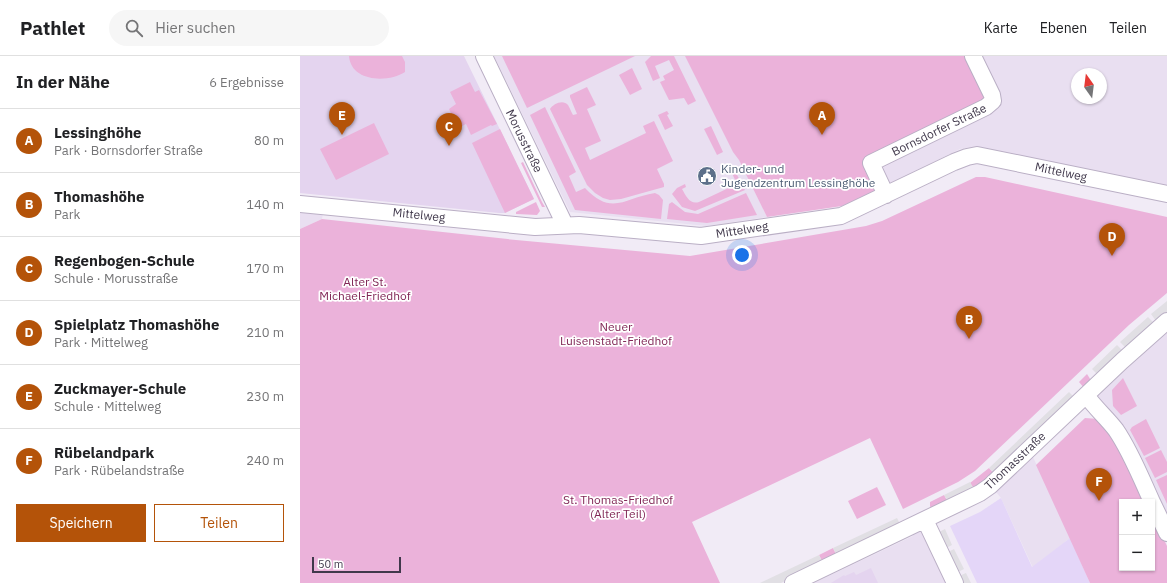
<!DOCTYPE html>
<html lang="de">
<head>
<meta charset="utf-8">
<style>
	body { margin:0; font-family:"IBM Plex Sans",sans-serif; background:#f6f6f6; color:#202124 }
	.controls { position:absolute; right:12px; bottom:12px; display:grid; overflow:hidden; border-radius:0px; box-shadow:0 1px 3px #0004 }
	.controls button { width:36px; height:36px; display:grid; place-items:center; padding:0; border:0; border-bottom:1px solid #e0e0e0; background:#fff; color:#202124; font:20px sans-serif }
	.compass { position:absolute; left:771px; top:12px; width:36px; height:36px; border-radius:50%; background:#fff; box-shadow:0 1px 3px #0004; rotate:346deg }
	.scale { position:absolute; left:12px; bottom:10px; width:89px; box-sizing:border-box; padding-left:4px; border:2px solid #40384b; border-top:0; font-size:11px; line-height:14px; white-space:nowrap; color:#40384b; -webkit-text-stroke:3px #fff; paint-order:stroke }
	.you { position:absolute; left:442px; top:199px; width:14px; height:14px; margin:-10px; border:3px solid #fff; border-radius:50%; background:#1a73e8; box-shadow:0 0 0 6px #1a73e833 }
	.badge { display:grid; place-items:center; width:26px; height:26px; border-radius:50%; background:#b45309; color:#fff; font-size:13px; font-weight:700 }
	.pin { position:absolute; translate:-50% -33px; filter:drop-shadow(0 1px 2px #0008) }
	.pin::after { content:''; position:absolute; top:21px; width:14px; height:12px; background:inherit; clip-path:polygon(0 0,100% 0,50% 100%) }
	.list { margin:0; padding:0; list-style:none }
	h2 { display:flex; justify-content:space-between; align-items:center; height:52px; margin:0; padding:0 16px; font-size:17px }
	h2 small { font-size:13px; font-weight:400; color:#757577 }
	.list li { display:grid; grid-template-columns:26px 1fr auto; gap:12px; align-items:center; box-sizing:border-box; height:64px; padding:0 16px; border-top:1px solid #e0e0e0 }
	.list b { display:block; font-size:15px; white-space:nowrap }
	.list p { margin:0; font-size:13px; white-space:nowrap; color:#757577 }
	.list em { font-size:13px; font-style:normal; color:#757577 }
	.actions { display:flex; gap:8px; padding:12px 16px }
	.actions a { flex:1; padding:9px 0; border:1px solid #b45309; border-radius:0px; text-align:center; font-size:14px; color:#b45309 }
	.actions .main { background:#b45309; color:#fff }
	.icon { flex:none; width:22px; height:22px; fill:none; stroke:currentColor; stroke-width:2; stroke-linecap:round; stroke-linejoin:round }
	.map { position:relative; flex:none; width:867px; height:527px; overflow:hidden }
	header { display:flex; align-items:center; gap:24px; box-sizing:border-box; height:56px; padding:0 20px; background:#fff; border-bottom:1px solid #e0e0e0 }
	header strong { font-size:19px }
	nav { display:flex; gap:22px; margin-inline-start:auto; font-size:14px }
	.search { width:280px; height:36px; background:#f6f6f6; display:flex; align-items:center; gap:10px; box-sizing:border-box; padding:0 14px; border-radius:22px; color:#757577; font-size:15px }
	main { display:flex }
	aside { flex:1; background:#fff }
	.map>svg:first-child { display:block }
	.residential { fill:#e9dff1; fill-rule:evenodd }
	.commercial { fill:#e4d6f8 }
	.education { fill:#e4d4ef }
	.green { fill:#ebb2da }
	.parking { fill:#e1dfe4 }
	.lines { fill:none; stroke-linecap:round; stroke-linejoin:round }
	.minor-casing { stroke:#baafc5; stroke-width:18 }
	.minor { stroke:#fff; stroke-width:16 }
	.labels { text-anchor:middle; stroke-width:3.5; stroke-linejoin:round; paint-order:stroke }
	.street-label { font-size:12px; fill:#40384b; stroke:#fff }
	.service-label { font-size:12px; fill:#4e5e75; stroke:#fff; text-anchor:start }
	.park-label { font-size:12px; fill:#812756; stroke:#fff }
</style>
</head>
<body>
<header>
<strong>Pathlet</strong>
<div class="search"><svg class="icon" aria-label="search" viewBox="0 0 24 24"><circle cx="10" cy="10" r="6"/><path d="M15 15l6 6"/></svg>Hier suchen</div>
<nav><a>Karte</a><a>Ebenen</a><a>Teilen</a></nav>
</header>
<main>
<aside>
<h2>In der Nähe<small>6 Ergebnisse</small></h2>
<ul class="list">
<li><span class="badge">A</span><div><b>Lessinghöhe</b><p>Park · Bornsdorfer Straße</p></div><em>80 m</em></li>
<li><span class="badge">B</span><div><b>Thomashöhe</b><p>Park</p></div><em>140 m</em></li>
<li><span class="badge">C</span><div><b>Regenbogen-Schule</b><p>Schule · Morusstraße</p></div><em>170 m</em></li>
<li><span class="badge">D</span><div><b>Spielplatz Thomashöhe</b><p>Park · Mittelweg</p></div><em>210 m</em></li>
<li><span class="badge">E</span><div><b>Zuckmayer-Schule</b><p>Schule · Mittelweg</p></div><em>230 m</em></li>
<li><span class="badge">F</span><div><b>Rübelandpark</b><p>Park · Rübelandstraße</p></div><em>240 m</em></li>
</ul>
<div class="actions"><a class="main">Speichern</a><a>Teilen</a></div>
</aside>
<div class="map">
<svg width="867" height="527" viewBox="0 0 867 527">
	<rect width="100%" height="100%" fill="#f1ebf6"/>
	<!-- residential -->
	<path class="residential" d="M194,0H389L467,161L406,170L270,156Z
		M681,0H867V130L676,90L660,93L591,127H588L580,109L700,49L701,41ZM777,18H801V42H777Z
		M0,155L23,157L22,163L0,173Z
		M867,276V461L797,339L802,331L806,332Z
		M733,401L770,482L733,512L701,442L696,436Z
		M621,474L647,527H514L613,480L611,477Z"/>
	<!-- commercial -->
	<path class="commercial" d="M701,442L732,511L770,482L790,527H677L650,470L680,456Z"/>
	<!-- education -->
	<path class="education" d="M0,0H164L234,143L205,157H199L0,137Z
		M571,512L578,527H531L544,519L545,520L554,516L556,519Z"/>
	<!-- green -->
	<path class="green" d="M49,0H102L105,6V16C88,27 51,26 49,0Z
		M202,0H335L227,52Z
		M351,0H374L396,45L388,49L384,42L369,44L360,26L365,24L363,20L374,14L369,4L355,10L360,22L353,25L345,6Z
		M385,0H665L686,45L679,49L563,106L575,131V134L573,136L542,150L467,161L439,104L433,96Z
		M332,12L342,33L330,39L319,19Z
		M170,26L175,36L179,34L197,68L192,70L191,69L171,79L166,68L158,72L149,53L156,48L150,36Z
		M287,31L296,49L287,53L301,85L285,92L290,104L346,77L343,70L354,65L373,105L357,113L364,128V131L321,143L310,144L303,142L295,137L287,129L250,53C253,48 263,43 268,49C270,52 271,56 273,59L277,58L270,41V39Z
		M245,51L276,116L269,120L276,136L285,132C312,161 326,141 355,137L359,139L363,144L361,163L275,154L230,59Z
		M367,55L369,58L367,59L373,70L365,74L358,59Z
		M74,67L89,98L36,124L20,93Z
		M411,70L423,96L417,99L404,73Z
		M200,73L234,143L205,157L172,87Z
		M223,106L242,146L245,151H242L221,107Z
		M430,113H432L435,115L445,134L395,155L382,151L372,138L377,132L385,128L386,131L382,133C386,140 390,149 399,146L437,128Z
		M676,121H685L867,161V237L829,269L675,415L658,426L603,453L570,382L392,466L420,527H0V173L22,163L216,184L390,200L566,170L582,165Z
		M446,137L457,159L407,167L367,163L369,148L372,146L385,156L398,158Z
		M236,146L240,155L237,159L216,158V156Z
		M787,318L792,326L785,333L779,326Z
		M823,322L837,350L821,359L813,350L812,334Z
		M785,362L799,363L810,376L846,446H822V512H852V459L867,490V527H790L736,409Z
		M846,363L860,392L844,400L830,374L832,371Z
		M861,394L867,406V416L855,422L845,402Z
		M689,412L694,417L674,433L670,427Z
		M867,419V448L856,424Z
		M577,431L586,449L557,463L548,445Z
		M644,439L648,446L632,455L630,450V446Z
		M533,492L537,500L523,507L519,499Z"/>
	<!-- parking -->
	<path class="parking" d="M867,245V258L856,265L851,258Z
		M848,261L854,267L826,292L820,286Z
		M817,289L823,295L798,319L792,313Z
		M769,336L774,341L694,417L689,412Z
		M670,426L674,433L648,446L644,439Z
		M597,462L601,470L537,500L533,492Z
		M645,473L652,489L646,492L639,476Z
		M654,493L664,513L658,516L648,496Z
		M519,499L523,507L481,527H460Z
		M666,517L671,527H663L659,520Z"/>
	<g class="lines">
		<defs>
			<path id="minor" d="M184,0L265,169
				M586,139L571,107L686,51L693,45L692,39L673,0
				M0,148L235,171L279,169L401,180L541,160L654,106L667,101L677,99L867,138
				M786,339C795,352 807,362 816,374C831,396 841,422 852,446
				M852,446L867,477
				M625,464L655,527
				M493,527L680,437L690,430L822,305L867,265"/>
		</defs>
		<!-- minor casing -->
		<use href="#minor" class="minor-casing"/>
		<!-- minor -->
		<use href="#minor" class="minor"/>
	</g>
	<!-- icons -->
	<defs>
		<symbol id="civic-disc" viewBox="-11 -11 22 22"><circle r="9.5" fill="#5c6f8a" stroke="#fff"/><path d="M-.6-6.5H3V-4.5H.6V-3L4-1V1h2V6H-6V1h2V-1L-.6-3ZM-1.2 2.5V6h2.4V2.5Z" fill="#fff"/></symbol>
	</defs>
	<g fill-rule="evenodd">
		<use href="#civic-disc" x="396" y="109" width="22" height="22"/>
	</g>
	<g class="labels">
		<!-- street labels -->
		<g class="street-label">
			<text transform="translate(639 74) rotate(-26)" y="4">Bornsdorfer Straße</text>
			<text transform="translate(224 85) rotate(64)" y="4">Morusstraße</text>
			<text transform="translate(761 116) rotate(12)" y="4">Mittelweg</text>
			<text transform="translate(119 159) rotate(6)" y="4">Mittelweg</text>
			<text transform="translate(442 174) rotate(-9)" y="4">Mittelweg</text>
			<text transform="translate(715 405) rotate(-43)" y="4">Thomasstraße</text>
		</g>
		<!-- service labels -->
		<g class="service-label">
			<text x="421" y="117">Kinder- und<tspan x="421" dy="14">Jugendzentrum Lessinghöhe</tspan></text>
		</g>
		<!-- park labels -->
		<g class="park-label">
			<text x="65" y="230">Alter St.<tspan x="65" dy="14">Michael-Friedhof</tspan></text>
			<text x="316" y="275">Neuer<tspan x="316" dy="14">Luisenstadt-Friedhof</tspan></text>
			<text x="318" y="448">St. Thomas-Friedhof<tspan x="318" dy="14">(Alter Teil)</tspan></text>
		</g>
	</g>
</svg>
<div class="controls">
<button>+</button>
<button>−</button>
</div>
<svg class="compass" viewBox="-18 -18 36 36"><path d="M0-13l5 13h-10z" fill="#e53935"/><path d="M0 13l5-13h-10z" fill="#757577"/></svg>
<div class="scale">50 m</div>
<div class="you"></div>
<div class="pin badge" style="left:522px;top:79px">A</div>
<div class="pin badge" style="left:669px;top:283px">B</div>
<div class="pin badge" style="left:149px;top:90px">C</div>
<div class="pin badge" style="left:812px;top:200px">D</div>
<div class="pin badge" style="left:42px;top:79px">E</div>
<div class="pin badge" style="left:799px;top:445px">F</div>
</div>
</main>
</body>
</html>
